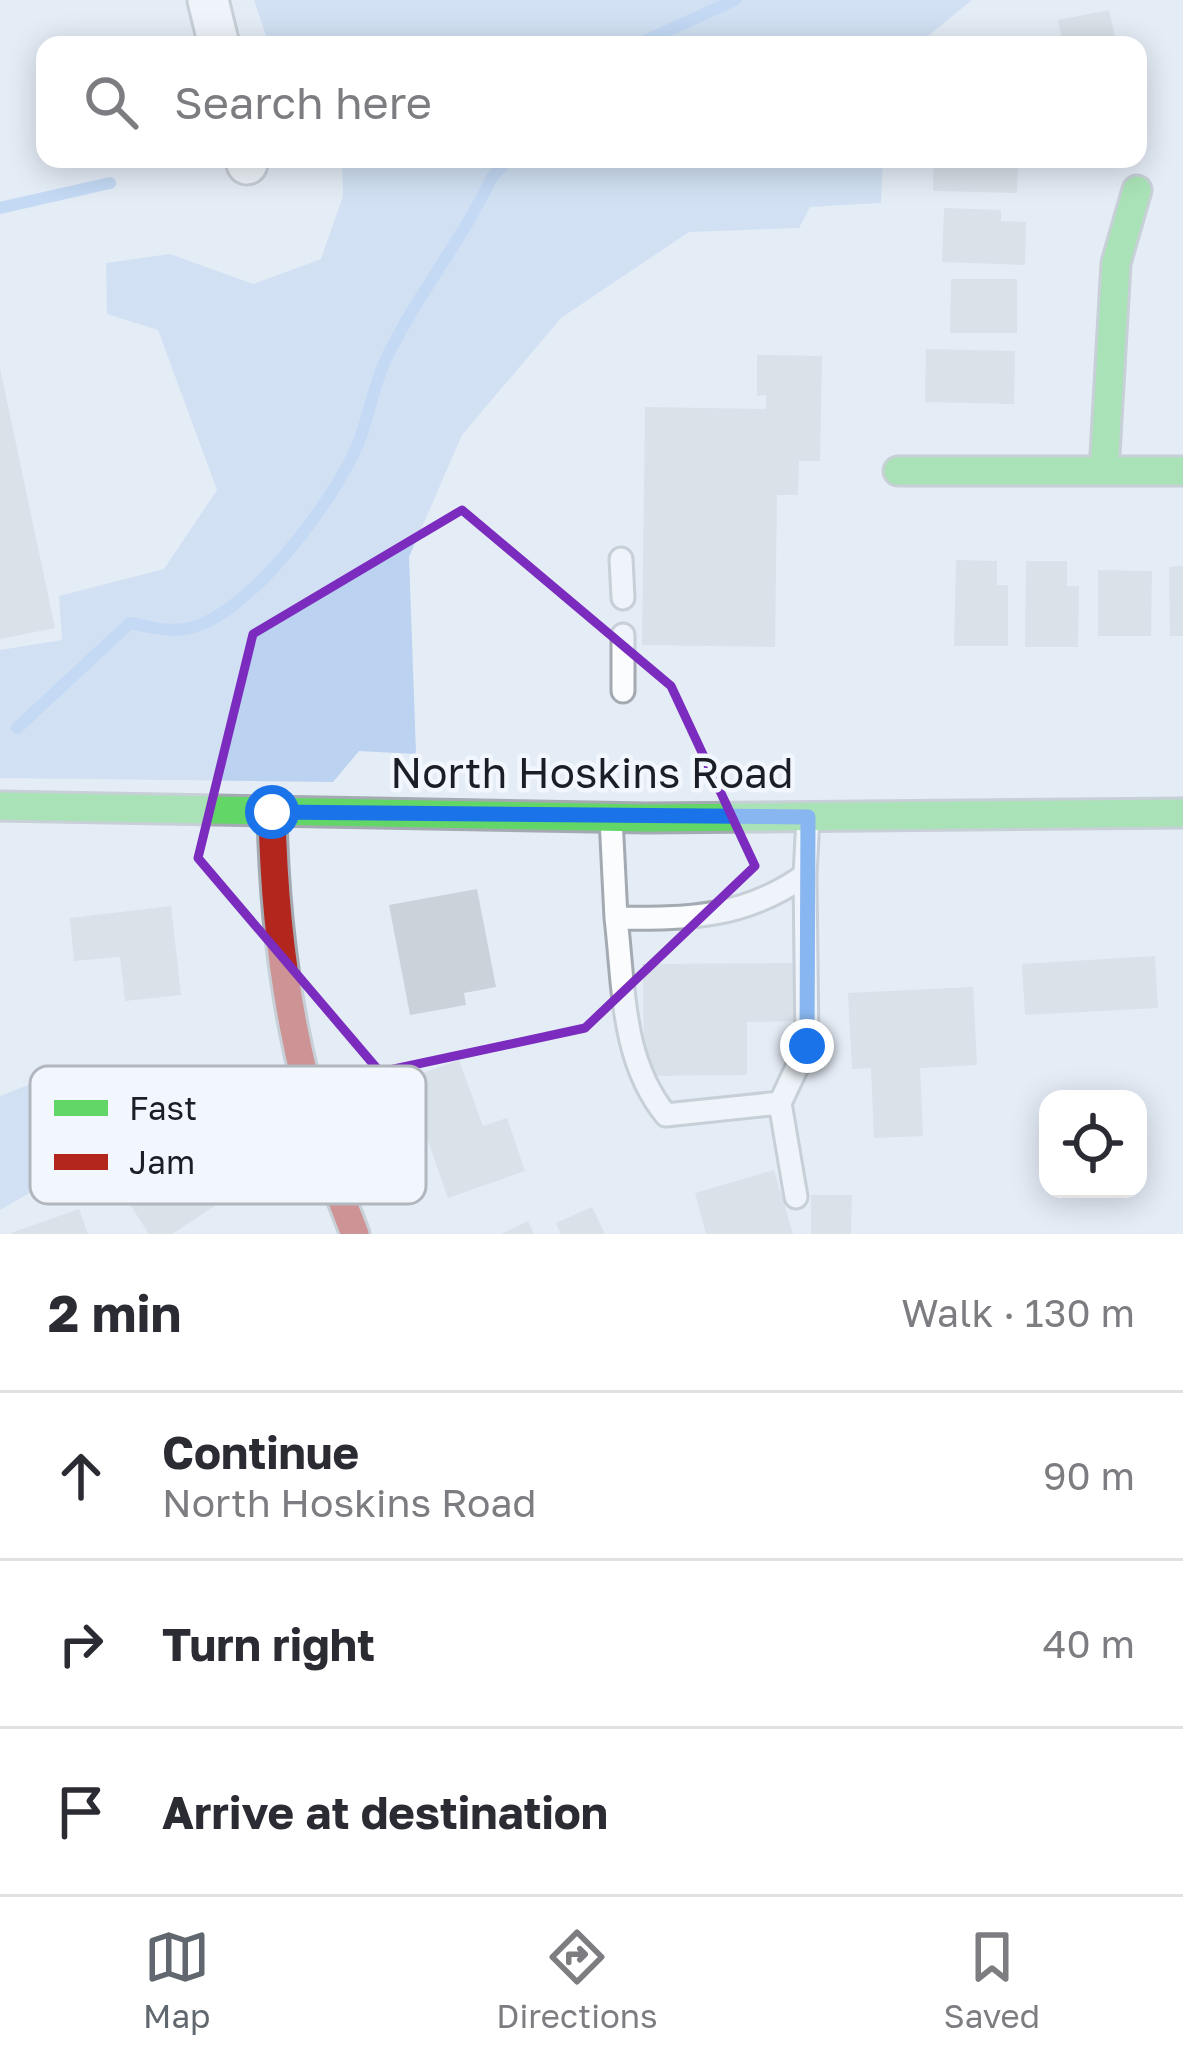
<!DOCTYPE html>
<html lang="en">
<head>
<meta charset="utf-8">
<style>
	body { margin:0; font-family:"Golos Text",sans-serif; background:#f7f7f7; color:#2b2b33 }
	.controls { position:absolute; right:36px; bottom:36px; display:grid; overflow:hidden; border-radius:24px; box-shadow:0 6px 30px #0003 }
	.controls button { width:108px; height:108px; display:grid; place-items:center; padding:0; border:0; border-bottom:3px solid #e1e1e2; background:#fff; color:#2b2b33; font:60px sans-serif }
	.stop { position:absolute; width:36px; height:36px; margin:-27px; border:9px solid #1a73e8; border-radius:50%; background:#fff }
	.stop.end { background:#1a73e8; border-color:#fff; box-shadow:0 3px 12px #0008 }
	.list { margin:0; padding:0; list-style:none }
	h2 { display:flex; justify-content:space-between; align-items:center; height:156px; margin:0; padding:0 48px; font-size:51px }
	h2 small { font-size:39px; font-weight:400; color:#7c7c81 }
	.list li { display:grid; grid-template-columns:78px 1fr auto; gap:36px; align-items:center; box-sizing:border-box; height:168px; padding:0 48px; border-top:3px solid #e1e1e2 }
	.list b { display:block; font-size:45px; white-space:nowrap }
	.list p { margin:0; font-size:39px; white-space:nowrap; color:#7c7c81 }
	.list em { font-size:39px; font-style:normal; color:#7c7c81 }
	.icon { flex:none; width:66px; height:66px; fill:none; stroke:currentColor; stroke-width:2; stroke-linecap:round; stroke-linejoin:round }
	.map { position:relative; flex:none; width:1183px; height:1234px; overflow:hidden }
	.search { position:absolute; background:#fff; box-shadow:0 6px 30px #0003; left:36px; right:36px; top:36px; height:132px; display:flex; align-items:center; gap:30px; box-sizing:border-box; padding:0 42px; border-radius:24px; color:#7c7c81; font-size:45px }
	.sheet { height:660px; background:#fff }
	nav { display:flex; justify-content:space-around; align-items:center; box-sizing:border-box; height:168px; border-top:3px solid #e1e1e2; background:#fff; font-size:33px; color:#7c7c81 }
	nav a { display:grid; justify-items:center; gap:6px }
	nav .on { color:#61676e }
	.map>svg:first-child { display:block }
	.green { fill:#bbd2f0 }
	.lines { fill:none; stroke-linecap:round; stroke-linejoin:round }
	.stream { stroke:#9cc1f1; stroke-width:12 }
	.building { fill:#ccd2da }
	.lane-casing { stroke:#a4aab1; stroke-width:27 }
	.street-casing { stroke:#a4aab1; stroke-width:45 }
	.fast-casing { stroke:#a4aab1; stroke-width:33 }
	.jam-casing { stroke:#a4aab1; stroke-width:33 }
	.lane { stroke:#fbfcfe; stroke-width:21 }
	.street { stroke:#fbfcfe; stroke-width:39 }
	.fast { stroke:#63d668; stroke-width:27 }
	.jam { stroke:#b3261e; stroke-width:27 }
	.route { stroke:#1a73e8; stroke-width:15 }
	.marked { fill:none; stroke:#7b2cbf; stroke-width:9; stroke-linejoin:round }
	.labels { text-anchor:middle; stroke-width:9; stroke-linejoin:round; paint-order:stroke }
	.street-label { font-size:42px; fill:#1b1f25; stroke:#f2f7fe }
	.key { fill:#f2f7fe; stroke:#b2b6bd; stroke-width:3 }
	.key-label { font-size:33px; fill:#1b1f25 }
</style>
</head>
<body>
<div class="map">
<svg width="1183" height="1234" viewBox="0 0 1183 1234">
	<rect width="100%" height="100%" fill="#e4ecf5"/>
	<!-- green -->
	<path class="green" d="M254,0H972L917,45H269Z
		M342,159H883L881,203L810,207L799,228L689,232L561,318L462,435L409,557L416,754L359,751L333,782L0,778V650L62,640L59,596L164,569L217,490L158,330L107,314L106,263L170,254L253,284L321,259L343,196Z
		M51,1076L69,1170L0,1210V1096Z"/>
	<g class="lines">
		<!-- stream -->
		<path class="stream" d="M636,45L735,0
			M0,208L110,183
			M17,728L130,623C147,626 167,632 184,629C246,621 334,500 357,446C369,418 373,386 386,359C416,296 462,241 492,177L509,159"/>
	</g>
	<!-- building -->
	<path class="building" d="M1109,10L1117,45H1063L1058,20Z
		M934,159H1018L1017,193L933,191Z
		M944,208L1001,210V221L1026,222L1025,265L942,262Z
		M951,279H1017V333H950Z
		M926,349L1015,351L1014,404L925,402Z
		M757,355L822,356L820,461H799L798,495H777L775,647L642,645L645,407L766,409V395L757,396Z
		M0,368L55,628L0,639Z
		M956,560L997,561V585H1008V646H954Z
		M1026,561H1067V586H1079L1078,647H1025Z
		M1183,566V636H1170L1169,567Z
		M1098,570L1152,571L1151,636H1098Z
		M477,889L496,987L464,993L466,1005L410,1015L389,905Z
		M171,906L181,995L125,1001L120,957L74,961L70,918Z
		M1155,956L1158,1008L1025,1015L1022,964Z
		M799,963L800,1021L747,1022V1075L644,1076L643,964Z
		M973,987L977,1065L920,1068L923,1136L874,1138L871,1068L852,1069L848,993Z
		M459,1060L483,1126L507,1118L525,1171L448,1198L406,1079Z
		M207,1140L239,1190L172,1234H149L113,1178L149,1154L161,1171Z
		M774,1170L793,1234H706L695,1193Z
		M811,1195H852L851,1234H811Z
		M592,1207L605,1234H561L556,1223Z
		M79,1209L88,1234H11V1233Z
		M528,1221L534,1234H501Z"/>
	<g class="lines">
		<defs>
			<path id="lane" d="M621,559L623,598
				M623,635V691
				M611,818L616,918C688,919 745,918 805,875L808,817
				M616,918C624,986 621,1060 666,1115L780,1103L807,1046L805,875
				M780,1103L796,1197"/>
			<path id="street" d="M208,0L219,45
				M246,159L247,164"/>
			<path id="fast" d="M898,471H1183
				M1104,471L1116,263L1137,190
				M0,806L647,818L1183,813"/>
			<path id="jam" d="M272,813C275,962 299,1096 355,1234"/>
		</defs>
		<!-- lane casing -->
		<use href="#lane" class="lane-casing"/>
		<!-- street casing -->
		<use href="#street" class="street-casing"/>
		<!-- fast casing -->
		<use href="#fast" class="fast-casing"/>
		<!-- jam casing -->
		<use href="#jam" class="jam-casing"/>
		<!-- lane -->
		<use href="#lane" class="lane"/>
		<!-- street -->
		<use href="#street" class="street"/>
		<!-- fast -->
		<use href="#fast" class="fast"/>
		<!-- jam -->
		<use href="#jam" class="jam"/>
	</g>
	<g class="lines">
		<!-- route -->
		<path class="route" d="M272,812L808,817L807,1046"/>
	</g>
	<!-- marked area -->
	<path d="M0 0H1183V1234H0ZM462,510L671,686L755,866L585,1028L380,1072L198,858L253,634Z" fill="#e4ecf5" fill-opacity=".55" fill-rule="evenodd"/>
	<path class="marked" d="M462,510L671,686L755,866L585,1028L380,1072L198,858L253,634Z"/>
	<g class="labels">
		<!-- street labels -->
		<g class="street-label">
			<text x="592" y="788">North Hoskins Road</text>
		</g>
	</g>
	<!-- legend -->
	<rect x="30" y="1066" width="396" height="138" rx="18" class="key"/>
	<rect x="54" y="1100" width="54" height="16" fill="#63d668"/>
	<rect x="54" y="1154" width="54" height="16" fill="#b3261e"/>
	<g class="key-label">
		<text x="129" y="1120">Fast</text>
		<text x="129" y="1174">Jam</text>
	</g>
</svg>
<div class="controls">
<button><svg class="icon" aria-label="locate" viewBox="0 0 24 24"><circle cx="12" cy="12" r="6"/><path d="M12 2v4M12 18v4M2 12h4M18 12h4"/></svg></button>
</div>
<div class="stop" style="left:272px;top:812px"></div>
<div class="stop end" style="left:807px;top:1046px"></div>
<div class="search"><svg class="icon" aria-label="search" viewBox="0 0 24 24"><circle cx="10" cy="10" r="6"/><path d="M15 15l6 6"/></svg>Search here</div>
</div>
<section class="sheet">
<h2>2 min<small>Walk · 130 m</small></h2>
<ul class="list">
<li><svg class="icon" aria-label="ahead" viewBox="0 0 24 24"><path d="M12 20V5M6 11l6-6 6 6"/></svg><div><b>Continue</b><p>North Hoskins Road</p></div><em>90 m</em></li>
<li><svg class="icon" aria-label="right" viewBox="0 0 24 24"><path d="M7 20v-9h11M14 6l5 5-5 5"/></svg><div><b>Turn right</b></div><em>40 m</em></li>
<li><svg class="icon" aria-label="arrive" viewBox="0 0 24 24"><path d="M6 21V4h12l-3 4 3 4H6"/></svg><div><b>Arrive at destination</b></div></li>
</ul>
</section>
<nav>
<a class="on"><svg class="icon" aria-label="map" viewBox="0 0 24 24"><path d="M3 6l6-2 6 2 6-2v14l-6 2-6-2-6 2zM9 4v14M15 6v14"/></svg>Map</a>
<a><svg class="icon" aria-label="directions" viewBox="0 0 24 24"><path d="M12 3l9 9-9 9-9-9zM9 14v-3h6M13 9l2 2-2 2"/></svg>Directions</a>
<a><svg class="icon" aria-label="saved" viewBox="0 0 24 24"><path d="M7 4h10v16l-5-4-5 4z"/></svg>Saved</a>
</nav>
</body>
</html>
